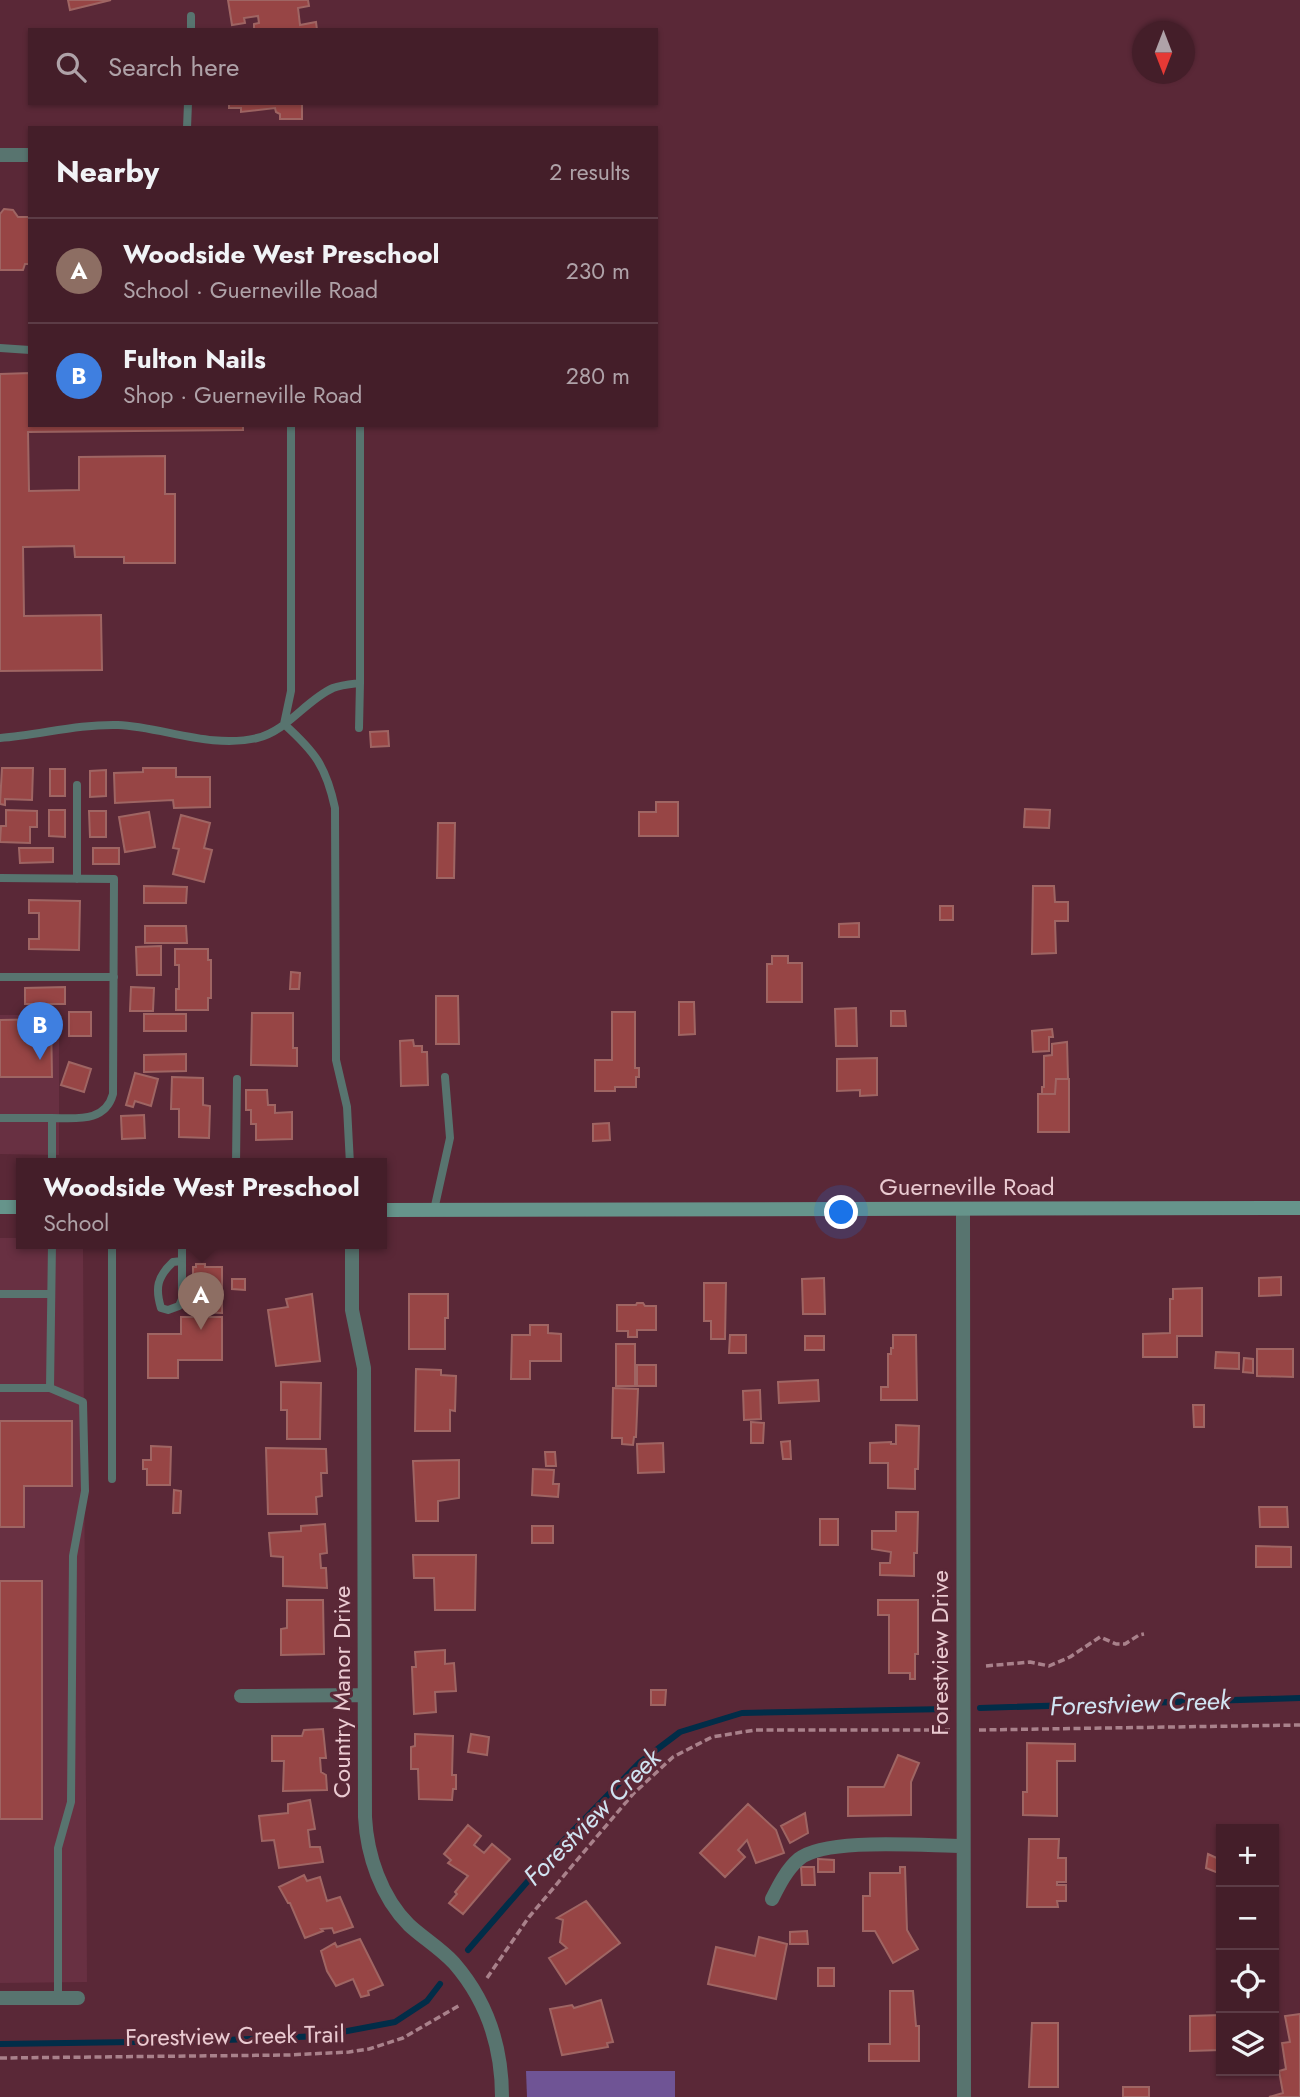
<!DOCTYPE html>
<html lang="en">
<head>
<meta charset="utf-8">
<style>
	body { margin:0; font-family:Jost,sans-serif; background:#4b2731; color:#f1f3f6 }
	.controls { position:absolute; right:21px; bottom:21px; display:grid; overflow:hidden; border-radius:0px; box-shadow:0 2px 5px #0004 }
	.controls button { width:63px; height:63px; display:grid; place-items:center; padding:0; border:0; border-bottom:2px solid #5c3c46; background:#441e29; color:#f1f3f6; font:35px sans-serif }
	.compass { position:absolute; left:1132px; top:21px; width:63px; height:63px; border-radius:50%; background:#441e29; box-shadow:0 2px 5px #0004; rotate:180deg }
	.you { position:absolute; left:842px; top:1213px; width:24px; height:24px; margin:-18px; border:5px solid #fff; border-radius:50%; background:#1a73e8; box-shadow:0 0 0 10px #1a73e833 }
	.badge { display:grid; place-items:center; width:46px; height:46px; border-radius:50%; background:#8c9099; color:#fff; font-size:23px; font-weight:700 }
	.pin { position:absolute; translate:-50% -58px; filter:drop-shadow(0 2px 4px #0008) }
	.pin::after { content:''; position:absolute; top:37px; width:24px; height:21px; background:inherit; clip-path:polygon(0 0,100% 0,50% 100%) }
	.popup { position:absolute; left:16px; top:1158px; width:371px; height:91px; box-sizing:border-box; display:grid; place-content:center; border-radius:0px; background:#441e29; filter:drop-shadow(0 2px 5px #0005); font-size:23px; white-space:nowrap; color:#afa2a8 }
	.popup b { font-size:26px; color:#f1f3f6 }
	.popup::after { content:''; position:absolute; left:50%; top:100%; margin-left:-14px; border:14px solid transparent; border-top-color:#441e29 }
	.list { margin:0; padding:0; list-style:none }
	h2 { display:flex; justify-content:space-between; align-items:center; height:91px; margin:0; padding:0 28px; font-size:30px }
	h2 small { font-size:23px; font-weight:400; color:#afa2a8 }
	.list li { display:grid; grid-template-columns:46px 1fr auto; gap:21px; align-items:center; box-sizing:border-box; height:105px; padding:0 28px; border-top:2px solid #5c3c46 }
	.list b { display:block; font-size:26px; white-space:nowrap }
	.list p { margin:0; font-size:23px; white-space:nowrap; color:#afa2a8 }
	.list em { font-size:23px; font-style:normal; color:#afa2a8 }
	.icon { flex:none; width:38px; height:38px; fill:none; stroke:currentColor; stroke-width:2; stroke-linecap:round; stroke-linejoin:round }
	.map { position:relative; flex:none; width:1300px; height:2097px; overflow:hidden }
	.search { position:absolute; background:#441e29; box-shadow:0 2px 5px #0004; left:28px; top:28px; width:630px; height:77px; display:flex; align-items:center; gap:18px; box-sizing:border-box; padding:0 24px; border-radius:0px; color:#afa2a8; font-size:26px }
	.panel { position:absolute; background:#441e29; box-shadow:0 2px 5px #0004; left:28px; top:126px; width:630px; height:301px; border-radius:0px }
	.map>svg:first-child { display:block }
	.built { fill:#683042 }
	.green { fill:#6f5495 }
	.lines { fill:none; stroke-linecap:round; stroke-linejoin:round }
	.stream { stroke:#012d48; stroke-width:6 }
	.building { fill:#974545; stroke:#9f6563; stroke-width:2 }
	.path { stroke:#a9818b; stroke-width:3.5; stroke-dasharray:7 3.5; stroke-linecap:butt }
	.lane { stroke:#58746f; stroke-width:8 }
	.street { stroke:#58746f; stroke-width:14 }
	.secondary { stroke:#66948b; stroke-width:14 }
	.labels { text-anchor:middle; stroke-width:6; stroke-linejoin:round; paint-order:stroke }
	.street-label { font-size:24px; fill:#eacad1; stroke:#5a2837 }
	.water-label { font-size:26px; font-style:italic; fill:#d0e3f1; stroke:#5a2837 }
</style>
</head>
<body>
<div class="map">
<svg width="1300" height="2097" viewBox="0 0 1300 2097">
	<rect width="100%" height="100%" fill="#5a2837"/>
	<!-- built -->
	<path class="built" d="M0,1015H59V1155L0,1154Z
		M0,1238H21V1244H83L87,1982L0,1983Z"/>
	<!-- green -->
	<path class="green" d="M526,2071H675V2097H527Z"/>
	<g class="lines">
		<!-- stream -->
		<path class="stream" d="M980,1708L1300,1698
			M468,1950L561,1843L639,1763L680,1732L742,1713L948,1709
			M0,2044L200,2041L321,2036L395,2022L427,2001L440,1984"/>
	</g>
	<!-- building -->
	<path class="building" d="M68,0H111L70,10Z
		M228,0H308L309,6L298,8L300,25L316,22L317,30H254V24L259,23L258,16L244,18L245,23L232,25Z
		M229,103H302V119H280V114L276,112L275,108L241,112V108H229Z
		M4,209L13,210L18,217H30V264H25L23,270H0V214Z
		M30,373V425H243V430L28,432L29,491L79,490V457L165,456V494H175V563H124V557H75L74,546L23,547L24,616L101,615L102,670L0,671V374Z
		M388,731L389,746L371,747L370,732Z
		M2,768H33L32,800L5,799V805L0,804Z
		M143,768H176V777H210V807L174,808L173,800L115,803L114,773L143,772Z
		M50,769H65V796H50Z
		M106,770V796L90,797V771Z
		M656,802H678V836H639V812H656Z
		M1025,809L1050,810L1049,828L1024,827Z
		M6,810L37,811V827H30V843L0,842L1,826H6Z
		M49,810H65V837L49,836Z
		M89,811H106V837H90Z
		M149,812L155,847L125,852L119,817Z
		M181,815L210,823L204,848L212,850L204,882L173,874L179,849L173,848Z
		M438,823H455L454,878H437Z
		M19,848H53V862L20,863Z
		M93,848H119V864H93Z
		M144,886L187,887L186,903H144Z
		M1033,886H1054L1055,902H1068V921H1055L1056,953L1032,954Z
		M29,900L80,901L79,950L29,949V939H39V913H29Z
		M940,906H953V920H940Z
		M859,923V937H839V924Z
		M145,926H186L187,943H145Z
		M161,946V975H137L136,947Z
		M175,949H208V960H211V998H208V1010H176V989H179V965H175Z
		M772,956H788V963H802V1002H767V964H772Z
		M291,972L300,973L299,989H290Z
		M65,987V1004H25V988Z
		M131,987L154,988L153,1011H130Z
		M436,996H458L459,1044H436Z
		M679,1002H694L695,1034L679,1035Z
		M856,1008L857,1046H836L835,1009Z
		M891,1011H905L906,1026H891Z
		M69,1012H91V1036H69Z
		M612,1012H635V1068H639V1077H636V1087H615V1091H595V1060H612Z
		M252,1013H293V1048H297V1066L251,1065Z
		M144,1014H186V1031H144Z
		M51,1019L52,1077H0V1020Z
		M1052,1029L1053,1037H1049V1051L1033,1052L1032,1031Z
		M413,1040L414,1046H422V1052H427L428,1085L401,1086L400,1041Z
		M1067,1042L1068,1079H1056L1055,1094H1042V1087H1044V1056L1052,1055V1044Z
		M186,1054V1071L144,1072V1055Z
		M877,1058V1095L860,1096V1090L837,1091V1059Z
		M69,1062L91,1069L84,1092L61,1085Z
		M135,1073L158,1079L151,1106L135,1101L133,1107L126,1105Z
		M172,1077L203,1078V1105L210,1106L209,1138L179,1137V1109H171Z
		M1056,1079H1069V1132H1038V1094H1055Z
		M246,1090H267L268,1105H275V1113L292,1112V1139L256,1140V1124H251V1110H246Z
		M144,1115L145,1138L122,1139L121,1116Z
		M609,1123L610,1140L593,1141V1124Z
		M196,1264H205V1267H222V1313L193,1312V1267H196Z
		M1281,1277V1295L1259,1296V1278Z
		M824,1278L825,1314H803L802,1279Z
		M232,1279H245V1290L232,1289Z
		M704,1283H726L725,1339H711V1321H704Z
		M1202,1288V1336H1177V1357H1143V1334L1170,1333V1299H1173V1289Z
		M312,1294L320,1361L276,1366L268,1310L288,1307L286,1299Z
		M409,1294H448V1318H445V1349H409Z
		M637,1303H643L645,1306H656V1330H637V1337H628V1331H617V1305H636Z
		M181,1317H222V1360H178V1378H148V1334H181Z
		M530,1325H548V1333L561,1334V1361H530V1379H511L512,1335H530Z
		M730,1335H746V1353H729Z
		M893,1335H916L917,1400H881V1387H888V1354H891V1348H893Z
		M805,1336H824V1350H805Z
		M616,1344H635V1386H616Z
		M1257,1349H1293V1377L1257,1376Z
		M1216,1352L1239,1353V1369L1215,1368Z
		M1244,1358L1253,1359V1373L1243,1372Z
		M637,1365H656V1386H637Z
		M416,1369L441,1370V1375L456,1376L455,1411L450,1410V1431H415Z
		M818,1380L819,1401L779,1403L778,1382Z
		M281,1382L321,1383L320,1439H287V1410H281Z
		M613,1388L638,1389L636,1437H634L633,1445L622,1444V1438H612Z
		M760,1390L761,1419L744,1420L743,1391Z
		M1193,1405H1204V1427H1194Z
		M0,1421H72V1486H24V1527H0Z
		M751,1422L764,1423L763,1443H751Z
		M896,1425L919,1426L918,1469H915V1489L888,1488V1463H870V1443L891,1442V1444H896Z
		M790,1441L791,1459H783L781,1442Z
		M663,1443L664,1472L638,1473L637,1444Z
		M151,1446L171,1447L170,1485H147V1469H143V1460H151Z
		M266,1448L326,1449L327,1473H321L322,1496L316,1497L317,1514H268Z
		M545,1452H555L556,1466H546Z
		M459,1460V1498L438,1501V1521H416L413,1461Z
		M533,1469L554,1470L553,1484H559L558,1497L532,1495Z
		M174,1490L181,1491L180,1513H173Z
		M1259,1507H1287L1288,1527H1260Z
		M896,1512H918L917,1553H914V1576L880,1575V1563H890L891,1552L872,1549V1531H896Z
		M820,1519H838V1545H820Z
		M325,1524L327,1553L320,1554L321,1568H326L327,1588L283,1586V1557L271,1556L269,1533L301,1531V1526Z
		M532,1526H553V1543H532Z
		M1256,1546L1291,1547V1567H1256Z
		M413,1555H476L475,1610H435L434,1578H414Z
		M0,1581H42V1819H0Z
		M287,1600H323L324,1654L281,1655V1629L287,1628Z
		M878,1600H918V1654H915V1679H910V1673H889V1615H878Z
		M445,1650V1664L454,1663L456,1691L435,1692L436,1712L414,1714L412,1667H416L415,1652Z
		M651,1690H666L665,1705H651Z
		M323,1729L326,1758H320L321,1772L326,1775L327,1790L283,1791L284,1761H272V1736H302L304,1730Z
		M415,1734L453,1736L452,1775H456V1789H453L452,1800L419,1799L418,1769H411V1747L415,1746Z
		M471,1734L489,1737L487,1755L468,1752Z
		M1027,1743L1075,1744V1761H1057V1816L1023,1815V1792H1027Z
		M898,1755L919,1763L911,1782V1815L848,1816V1787H884Z
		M310,1800L315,1829L308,1830L310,1847H320L323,1862L279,1868L274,1840L262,1841L259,1816L288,1813V1804Z
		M748,1804L776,1830L784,1853L756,1863L747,1840L738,1850L745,1857L725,1877L700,1853Z
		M805,1813L808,1833L790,1843L781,1826Z
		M468,1825L481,1836L474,1845L484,1853L492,1844L510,1859L463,1914L449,1903L457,1894L455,1892L468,1876L448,1863L451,1860L444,1854Z
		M1029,1839H1059L1058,1858H1066V1882H1057V1885H1066V1901H1057L1058,1907H1027Z
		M1208,1854L1221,1860V1874L1206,1868Z
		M818,1859L834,1860V1872H818Z
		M801,1867H814L815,1885H802Z
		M900,1867H905L907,1930L918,1949L893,1963L875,1931H863V1896H870V1873H900Z
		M304,1875L307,1881L320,1877L327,1901L340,1897L353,1927L334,1933L332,1928L321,1929L323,1931L305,1938L290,1903H288L279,1887Z
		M586,1901L620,1943L566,1984L549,1958L567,1948L560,1942L563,1920L557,1918Z
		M807,1931L808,1944H790V1932Z
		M759,1937L787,1944L776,1999L708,1984L716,1947L755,1956Z
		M360,1939L383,1985L368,1991L369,1995L361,1997L353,1979L336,1986L327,1971L321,1951L335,1943L337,1947Z
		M818,1968H834V1986H818Z
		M890,1991H913L916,2026H919V2061H869V2044H890Z
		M601,2000L613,2042L607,2043L608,2047L562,2055L550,2009L572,2005L574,2008Z
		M1300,2014V2097H1269L1283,2093L1279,2071L1286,2069L1282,2043L1290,2042L1285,2016Z
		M1221,2015V2050L1190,2051V2016Z
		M1032,2023H1058V2087H1029Z
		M1123,2087H1149V2097H1123Z"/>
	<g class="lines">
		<!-- path -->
		<path class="path" d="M986,1666L1030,1662L1049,1666L1070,1657L1100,1637L1116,1644H1125L1139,1635L1144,1634
			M979,1730L1300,1725
			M487,1978L529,1917L583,1853L633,1794L673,1757L712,1737L755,1730H950
			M0,2058L288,2055L349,2052L369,2049L403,2038L460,2005"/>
		<!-- lane -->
		<path class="lane" d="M191,30V16
			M187,128L188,103
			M0,348L30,350
			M360,425V683
			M284,724C315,752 326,766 335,808L336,1060L347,1107L350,1164
			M284,724L291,691V425
			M0,738C40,735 77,724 118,725C163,727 211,749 257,738C287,731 306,700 333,688C341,685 352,684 360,683L359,728
			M77,785V879
			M0,878L114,879L113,1094C105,1123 76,1118 52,1118V1164
			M0,977H114
			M0,1118H52
			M236,1164L237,1079
			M434,1210L450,1138L445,1077
			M112,1244V1479
			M182,1244V1299L179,1306L168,1310L161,1308C155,1288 157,1277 173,1262L182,1261
			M0,1294H51
			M0,1388H50L52,1244
			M50,1388L83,1402L85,1491L73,1556L71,1802L58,1848V1998"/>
		<!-- street -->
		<path class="street" d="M0,155H30
			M963,1210L964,2097
			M352,1244V1310L364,1368L365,1817C367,1855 381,1897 409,1925C423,1938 440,1948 454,1963C487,2001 502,2047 502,2097
			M241,1696L364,1695
			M772,1899C779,1885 787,1869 799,1859C826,1837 926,1846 963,1846
			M0,1998H78"/>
		<!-- secondary -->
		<path class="secondary" d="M0,1207H21
			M381,1210L1300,1208"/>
	</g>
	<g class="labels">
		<!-- street labels -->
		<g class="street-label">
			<text x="967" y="1195">Guerneville Road</text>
			<text transform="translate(940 1653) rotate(-90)" y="8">Forestview Drive</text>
			<text transform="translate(342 1692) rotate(-90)" y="8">Country Manor Drive</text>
			<text transform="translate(235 2036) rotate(-1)" y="8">Forestview Creek Trail</text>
		</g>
		<!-- water labels -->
		<g class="water-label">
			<text transform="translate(1140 1703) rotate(-2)" y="9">Forestview Creek</text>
			<text transform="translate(592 1817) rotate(-45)" y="9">Forestview Creek</text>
		</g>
	</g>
</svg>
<div class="controls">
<button>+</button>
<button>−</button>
<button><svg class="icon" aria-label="locate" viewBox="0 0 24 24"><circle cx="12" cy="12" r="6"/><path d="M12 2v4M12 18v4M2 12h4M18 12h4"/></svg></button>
<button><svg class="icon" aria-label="layers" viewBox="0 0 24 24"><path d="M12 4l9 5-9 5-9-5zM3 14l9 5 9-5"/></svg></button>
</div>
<svg class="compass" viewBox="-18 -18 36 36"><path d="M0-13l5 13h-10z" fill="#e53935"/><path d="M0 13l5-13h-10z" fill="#afa2a8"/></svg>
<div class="you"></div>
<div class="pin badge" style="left:201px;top:1330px;background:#8d6e63">A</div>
<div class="popup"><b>Woodside West Preschool</b>School</div>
<div class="pin badge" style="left:40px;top:1060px;background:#3f7fe0">B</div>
<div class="search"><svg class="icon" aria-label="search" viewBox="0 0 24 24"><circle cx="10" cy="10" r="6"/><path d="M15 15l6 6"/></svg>Search here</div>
<section class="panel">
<h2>Nearby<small>2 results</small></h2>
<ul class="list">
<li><span class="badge" style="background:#8d6e63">A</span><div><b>Woodside West Preschool</b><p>School · Guerneville Road</p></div><em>230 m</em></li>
<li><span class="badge" style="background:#3f7fe0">B</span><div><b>Fulton Nails</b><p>Shop · Guerneville Road</p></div><em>280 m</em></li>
</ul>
</section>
</div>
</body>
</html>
